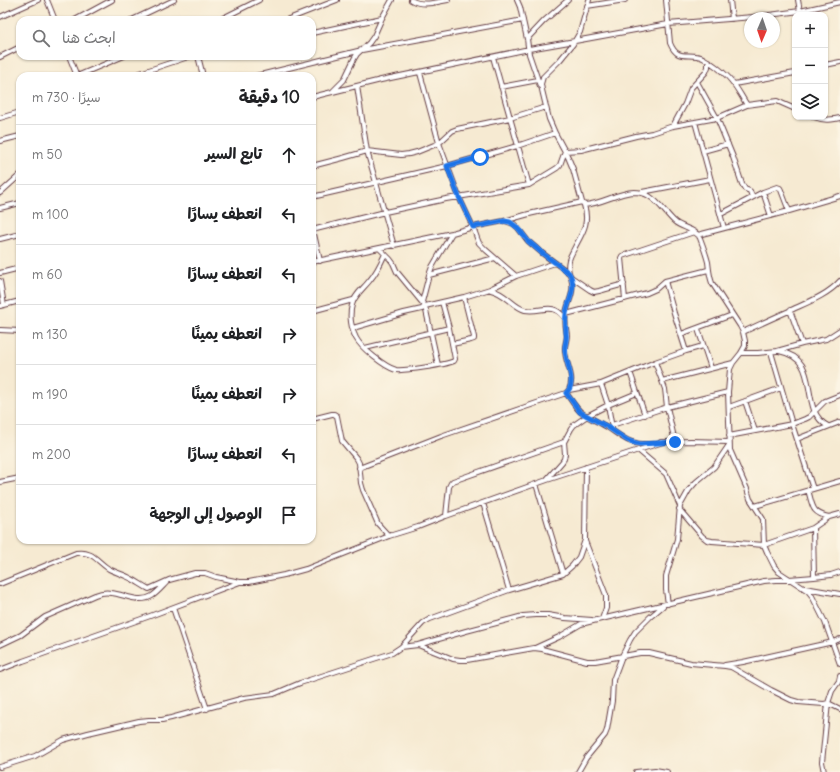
<!DOCTYPE html>
<html lang="ar">
<head>
<meta charset="utf-8">
<style>
	body { margin:0; font-family:Delius,"Playpen Sans Arabic",sans-serif; background:#f2f2f2; color:#202124; direction:rtl }
	.controls { position:absolute; right:12px; top:12px; display:grid; overflow:hidden; border-radius:8px; box-shadow:0 1px 3px #0004 }
	.controls button { width:36px; height:36px; display:grid; place-items:center; padding:0; border:0; border-bottom:1px solid #e0e0e0; background:#fff; color:#202124; font:20px sans-serif }
	.compass { position:absolute; left:744px; top:12px; width:36px; height:36px; border-radius:50%; background:#fff; box-shadow:0 1px 3px #0004; rotate:182deg }
	.stop { position:absolute; width:12px; height:12px; margin:-9px; border:3px solid #1a73e8; border-radius:50%; background:#fff }
	.stop.end { background:#1a73e8; border-color:#fff; box-shadow:0 1px 4px #0008 }
	.list { margin:0; padding:0; list-style:none }
	h2 { display:flex; justify-content:space-between; align-items:center; height:52px; margin:0; padding:0 16px; font-size:17px }
	h2 small { font-size:13px; font-weight:400; color:#757577 }
	.list li { display:grid; grid-template-columns:26px 1fr auto; gap:12px; align-items:center; box-sizing:border-box; height:60px; padding:0 16px; border-top:1px solid #e0e0e0 }
	.list b { display:block; font-size:15px; white-space:nowrap }
	.list em { font-size:13px; font-style:normal; color:#757577 }
	.icon { flex:none; width:22px; height:22px; fill:none; stroke:currentColor; stroke-width:2; stroke-linecap:round; stroke-linejoin:round }
	.map { position:relative; flex:none; width:840px; height:772px; overflow:hidden; direction:ltr }
	.search { position:absolute; background:#fff; box-shadow:0 1px 3px #0004; left:16px; top:16px; width:300px; height:44px; display:flex; align-items:center; gap:10px; box-sizing:border-box; padding:0 14px; border-radius:12px; color:#757577; font-size:15px }
	.panel { position:absolute; background:#fff; box-shadow:0 1px 3px #0004; left:16px; top:72px; width:300px; height:472px; border-radius:12px; direction:rtl }
	.map>svg:first-child { display:block }
	.lines { fill:none; stroke-linecap:round; stroke-linejoin:round }
	.street-casing { stroke:#643d44; stroke-width:6 }
	.street { stroke:#fff; stroke-width:4 }
	.route { stroke:#1a73e8; stroke-width:5 }
</style>
</head>
<body>
<div class="map">
<svg width="840" height="772" viewBox="0 0 840 772">
	<rect width="100%" height="100%" fill="#fcf5e5"/>
	<filter id="ink" filterUnits="userSpaceOnUse"><feTurbulence type="fractalNoise" baseFrequency=".025" numOctaves="2"/><feDisplacementMap in="SourceGraphic" scale="8" xChannelSelector="R" yChannelSelector="G"/><feConvolveMatrix kernelMatrix="1 2 1 2 8 2 1 2 1" color-interpolation-filters="sRGB"/></filter>
	<filter id="wash" filterUnits="userSpaceOnUse"><feTurbulence type="fractalNoise" baseFrequency=".012" numOctaves="4" result="noise"/><feDisplacementMap in="SourceGraphic" scale="16" xChannelSelector="R" yChannelSelector="G"/><feGaussianBlur stdDeviation="0.9" result="paint"/><feColorMatrix in="noise" values="0 0 0 0 0 0 0 0 0 0 0 0 0 0 0 0 0 1.4 0 .05"/><feComposite in="paint" operator="in"/></filter>
	<g filter="url(#wash)">
		<rect width="100%" height="100%" fill="#f6ead2"/>
	</g>
	<g filter="url(#ink)">
		<g class="lines">
			<defs>
				<path id="street" d="M47,0L55,20
					M411,0C423,7 436,2 448,0
					M517,0L520,7L527,39L529,54L540,86
					M589,0L580,32L573,44L560,60L543,77L541,84L542,90L549,119L555,133L568,157L573,169L582,202L584,205C602,204 616,193 634,192C640,192 644,193 649,196C660,203 666,214 675,222C682,228 696,229 700,238C703,246 706,254 708,262C709,269 709,275 712,283L740,326L743,332L745,341V346L741,353L733,363L730,369L728,392L730,450L747,489L750,499L763,519L764,545L767,552L774,566L779,572L808,591L812,596L825,622L840,664
					M666,0L670,43C678,63 689,51 703,58C712,63 721,70 728,77C736,85 741,96 747,105
					M730,0L732,19
					M798,0L800,11
					M587,6L625,0
					M0,17L38,0
					M75,20L112,0
					M132,20L174,0
					M219,20L259,0
					M286,20L337,0
					M312,33L382,18
					M527,39L544,21L568,0
					M69,56L77,76
					M198,56L203,76
					M0,57L20,47
					M493,57L529,185
					M825,65L840,62
					M420,73L439,143L459,197L473,227L477,238L479,243L486,250L516,276
					M77,76L124,56
					M131,76L191,56
					M256,76L362,50L523,20
					M697,82L717,118L733,157L742,184L745,189L750,191L752,197
					M734,84L795,73
					M357,86L367,151L394,246
					M501,87L538,80
					M333,91L344,80L354,59L357,54L369,43L374,36L382,18L392,0
					M312,97L381,80L529,49L575,41L668,24L753,17L800,11L840,2
					M814,117C825,121 829,120 840,118
					M0,118L20,112
					M695,122L724,228
					M673,126L685,104L691,88L706,72L708,67V61
					M0,141L20,136
					M703,151L728,144
					M312,166L343,158L367,151L401,155L409,154L417,152L439,143L452,131L457,129L510,118L546,107
					M642,192L710,179
					M763,192L771,216
					M0,193L20,175
					M312,197L447,166L517,146L555,133
					M0,208L20,203
					M721,214L763,192L777,187L780,188L781,190L789,211
					M505,221L514,224L518,228L528,241L542,253L569,273L571,277L590,290L594,292L599,291L624,284
					M312,225L320,261
					M312,230L385,212L446,199L529,185L557,168L560,165L565,151L581,150L636,136L652,133L673,126L717,118L747,105L777,101L795,109
					M698,235L789,211L840,196
					M0,239L20,234
					M380,249L390,259L393,263L397,272L425,306L438,365
					M385,254C381,263 377,272 370,280C364,288 354,295 352,305C349,315 351,329 356,338C361,348 385,367 396,370C405,371 445,365 454,361L455,359L449,328L442,302
					M312,262L452,233L473,227L504,221L529,214L582,202
					M0,273L20,268
					M569,273C568,269 568,264 569,260C570,256 572,253 574,249C582,233 590,224 584,205
					M429,275L495,258
					M0,281L4,305
					M665,281L674,313L686,351
					M491,290C506,293 513,307 525,310C542,313 552,301 565,318
					M625,299L621,258L622,256L694,232
					M422,302L429,275L432,267L452,233
					M0,306L20,301
					M790,310L802,344
					M312,311L353,300
					M566,314L647,293L656,289L665,281L708,270
					M353,328L404,313L422,309L425,306L464,297L490,289L516,276L555,263
					M698,329L711,368
					M0,330L20,331
					M743,332C758,325 773,318 789,311C806,303 828,295 840,281
					M681,334L732,315
					M452,344L471,340L474,339V337L464,297
					M365,348L449,328
					M779,351C813,358 805,385 814,410C817,417 822,423 828,426
					M771,352L792,424L813,489
					M741,353H758L777,351L802,344L821,340L826,339L840,330
					M655,362L665,389L667,407L675,442
					M630,372L645,415
					M662,381L733,363
					M601,384L608,405L612,428
					M569,390C576,375 564,363 565,348C565,343 567,340 567,335C566,328 564,320 566,313C569,298 575,294 571,277
					M566,393C571,399 575,408 582,413C589,418 599,422 607,427C624,438 630,446 653,444
					M745,401L755,431
					M729,407L781,388
					M312,419L332,414H334L337,416L342,441L357,459L359,463L361,483L363,490L378,524L389,536
					M612,425L667,407L728,392
					M729,436L792,424L805,419L809,417L825,401L840,395
					M797,439L840,422
					M661,442L691,441L729,442
					M638,450L666,474L680,506
					M359,468L441,436L566,393L569,390L601,384L655,362L686,351L703,346
					M547,479L562,462L564,459L565,454L564,442L571,429L574,425L587,416L608,405L637,393
					M0,482L20,478
					M536,484L563,574
					M808,490C813,506 811,513 829,517
					M483,503L509,590
					M755,506L840,481
					M679,509L702,536L707,540L712,541L764,545L813,528L814,577
					M446,516L449,487L451,483L453,481L564,442
					M813,528L829,517L840,514
					M585,541L606,595V608L602,619
					M0,584L76,553C94,551 96,561 109,569C117,573 125,575 132,579C138,582 143,586 149,589L169,580L195,573H205L216,577L240,582H249L284,575L306,569L389,536L418,527L446,516L547,480L663,442
					M805,588L840,594
					M668,604L666,590V576L677,539L680,506L689,490L696,482L714,467L729,445
					M173,608L207,709
					M0,645L21,635L45,617L95,595C100,593 106,592 111,593C124,594 139,604 152,596C157,593 162,587 166,583
					M418,645L466,631L523,616L536,615H548L565,618L592,620
					M401,647L423,623L430,619L509,590L563,574L572,566L579,557L585,540L586,467
					M535,648L559,637L581,624L597,620L764,581L814,577L831,575L840,572
					M725,665L743,662L833,642L840,639
					M0,670L23,661L150,616L240,582
					M0,767L35,756L63,740L88,733L139,721L149,720H162L171,718L244,698L274,694L300,683L392,653L401,647L418,645L453,659L460,660H467L534,648L542,649L587,661H595L640,653H649L691,663L725,666L731,667L771,690L791,700L798,702L824,704L828,703L832,691L839,681L840,676
					M578,772L586,758L605,735L607,730L612,701L613,680L622,656L630,640L635,632L650,617L663,606
					M636,772L655,770L667,772
					M824,772L822,762L828,703L840,709"/>
			</defs>
			<!-- street casing -->
			<use href="#street" class="street-casing"/>
			<!-- street -->
			<use href="#street" class="street"/>
		</g>
	</g>
	<g class="lines" filter="url(#ink)">
		<!-- route -->
		<path class="route" d="M480,157L447,166L459,197L473,227L504,221L510,222L518,228L528,241L542,253L569,273C578,287 568,300 566,314C565,321 566,327 566,333C567,338 566,341 565,346C563,360 579,382 566,393L580,412L606,426L627,440L632,442L640,444L675,442"/>
	</g>
</svg>
<div class="controls">
<button>+</button>
<button>−</button>
<button><svg class="icon" aria-label="layers" viewBox="0 0 24 24"><path d="M12 4l9 5-9 5-9-5zM3 14l9 5 9-5"/></svg></button>
</div>
<svg class="compass" viewBox="-18 -18 36 36"><path d="M0-13l5 13h-10z" fill="#e53935"/><path d="M0 13l5-13h-10z" fill="#757577"/></svg>
<div class="stop" style="left:480px;top:157px"></div>
<div class="stop end" style="left:675px;top:442px"></div>
<div class="search"><svg class="icon" aria-label="search" viewBox="0 0 24 24"><circle cx="10" cy="10" r="6"/><path d="M15 15l6 6"/></svg>ابحث هنا</div>
<section class="panel">
<h2>10 دقيقة<small>سيرًا · 730 m</small></h2>
<ul class="list">
<li><svg class="icon" aria-label="ahead" viewBox="0 0 24 24"><path d="M12 20V5M6 11l6-6 6 6"/></svg><div><b>تابع السير</b></div><em>50 m</em></li>
<li><svg class="icon" aria-label="left" viewBox="0 0 24 24"><path d="M17 20v-9H6M10 6l-5 5 5 5"/></svg><div><b>انعطف يسارًا</b></div><em>100 m</em></li>
<li><svg class="icon" aria-label="left" viewBox="0 0 24 24"><path d="M17 20v-9H6M10 6l-5 5 5 5"/></svg><div><b>انعطف يسارًا</b></div><em>60 m</em></li>
<li><svg class="icon" aria-label="right" viewBox="0 0 24 24"><path d="M7 20v-9h11M14 6l5 5-5 5"/></svg><div><b>انعطف يمينًا</b></div><em>130 m</em></li>
<li><svg class="icon" aria-label="right" viewBox="0 0 24 24"><path d="M7 20v-9h11M14 6l5 5-5 5"/></svg><div><b>انعطف يمينًا</b></div><em>190 m</em></li>
<li><svg class="icon" aria-label="left" viewBox="0 0 24 24"><path d="M17 20v-9H6M10 6l-5 5 5 5"/></svg><div><b>انعطف يسارًا</b></div><em>200 m</em></li>
<li><svg class="icon" aria-label="arrive" viewBox="0 0 24 24"><path d="M6 21V4h12l-3 4 3 4H6"/></svg><div><b>الوصول إلى الوجهة</b></div></li>
</ul>
</section>
</div>
</body>
</html>
